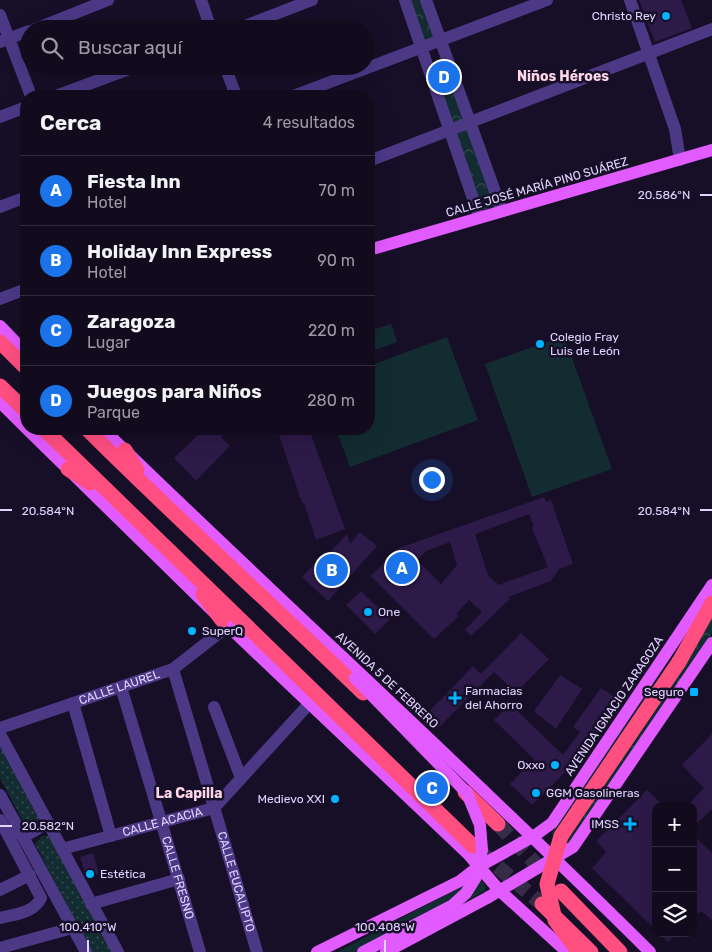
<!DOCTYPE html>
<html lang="es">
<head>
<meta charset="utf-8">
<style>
	body { margin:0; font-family:Rubik,sans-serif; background:#1a1426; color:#f1f3f6 }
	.controls { position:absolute; right:15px; bottom:15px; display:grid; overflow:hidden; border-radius:10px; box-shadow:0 5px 20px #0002 }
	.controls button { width:45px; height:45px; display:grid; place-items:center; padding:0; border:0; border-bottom:1px solid #302b3b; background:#110b1d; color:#f1f3f6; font:25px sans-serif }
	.you { position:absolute; left:431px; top:479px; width:18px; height:18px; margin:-12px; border:4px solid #fff; border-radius:50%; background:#1a73e8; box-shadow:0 0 0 8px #1a73e833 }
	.badge { display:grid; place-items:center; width:32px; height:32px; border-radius:50%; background:#1a73e8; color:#fff; font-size:16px; font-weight:700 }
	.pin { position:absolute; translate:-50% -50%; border:2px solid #fff; box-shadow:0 1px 5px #0006 }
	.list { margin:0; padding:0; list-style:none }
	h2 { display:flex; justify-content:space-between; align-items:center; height:65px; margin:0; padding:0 20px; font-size:21px }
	h2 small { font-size:16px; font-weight:400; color:#9c9ba4 }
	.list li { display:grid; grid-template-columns:32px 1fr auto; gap:15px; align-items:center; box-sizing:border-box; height:70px; padding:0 20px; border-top:1px solid #302b3b }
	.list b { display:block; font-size:19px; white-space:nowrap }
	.list p { margin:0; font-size:16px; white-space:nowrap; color:#9c9ba4 }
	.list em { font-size:16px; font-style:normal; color:#9c9ba4 }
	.icon { flex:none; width:28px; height:28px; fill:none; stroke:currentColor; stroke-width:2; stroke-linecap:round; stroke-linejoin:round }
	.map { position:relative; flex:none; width:712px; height:952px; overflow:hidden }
	.search { position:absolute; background:#110b1d; box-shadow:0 5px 20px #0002; left:20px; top:20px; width:355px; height:55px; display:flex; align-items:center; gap:12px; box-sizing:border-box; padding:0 18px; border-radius:28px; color:#9c9ba4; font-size:19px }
	.panel { position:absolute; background:#110b1d; box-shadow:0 5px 20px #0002; left:20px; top:90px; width:355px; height:345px; border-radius:20px }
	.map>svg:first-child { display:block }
	.grass { fill:url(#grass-dots) }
	.forest { fill:url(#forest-crowns) }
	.garden { fill:#122c31 }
	.building { fill:#2d1a48; fill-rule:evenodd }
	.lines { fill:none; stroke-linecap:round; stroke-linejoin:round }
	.highway-tunnel { stroke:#352d47; stroke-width:15; stroke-dasharray:15 8; stroke-linecap:butt }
	.minor { stroke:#4b3986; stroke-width:12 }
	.major { stroke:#e25bff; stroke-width:12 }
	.highway { stroke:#ff4f81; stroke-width:15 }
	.major-bridge { stroke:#e25bff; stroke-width:12 }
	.highway-bridge { stroke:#ff4f81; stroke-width:15 }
	.ticks { fill:none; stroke:#e2d4ff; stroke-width:2 }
	.poi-dot { fill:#00b3ff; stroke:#170f27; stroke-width:2 }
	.labels { text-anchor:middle; stroke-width:5; stroke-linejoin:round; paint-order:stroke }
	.poi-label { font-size:12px; fill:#e2d4ff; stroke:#170f27; text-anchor:start }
	.street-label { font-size:12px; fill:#e2d4ff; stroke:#170f27 }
	.neighbourhood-label { font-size:14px; font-weight:bold; fill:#ffd6e8; stroke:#170f27 }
	.ticks-label { font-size:12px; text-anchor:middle; fill:#e2d4ff; stroke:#170f27; stroke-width:5; stroke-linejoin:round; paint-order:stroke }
</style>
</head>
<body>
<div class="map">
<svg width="712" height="952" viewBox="0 0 712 952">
	<defs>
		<pattern id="grass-dots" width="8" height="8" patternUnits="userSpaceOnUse" patternTransform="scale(1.25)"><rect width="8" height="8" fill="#122c31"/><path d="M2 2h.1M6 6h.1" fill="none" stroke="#344a50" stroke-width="1.8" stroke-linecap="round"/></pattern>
		<pattern id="forest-crowns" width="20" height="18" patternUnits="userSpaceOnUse" patternTransform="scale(1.25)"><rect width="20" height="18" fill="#122c31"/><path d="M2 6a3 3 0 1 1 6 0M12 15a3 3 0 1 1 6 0" fill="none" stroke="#344a50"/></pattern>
	</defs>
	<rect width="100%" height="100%" fill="#170f27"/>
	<!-- grass -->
	<path class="grass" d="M0,742L41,819L26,827L0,778Z
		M42,836H49L112,952H92L35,844Z"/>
	<!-- forest -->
	<path class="forest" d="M405,0H426L440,39L422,46Z
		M448,60L502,204L484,210L429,66Z
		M712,599V633L622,765L591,814L564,848L551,834Z"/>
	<!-- garden -->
	<path class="garden" d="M391,324L397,342L369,352V331Z
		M564,336L612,469L532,497L485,364Z
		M447,337L478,420L350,467L336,429H369V366Z
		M477,878L485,884V891L372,952H337Z"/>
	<!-- building -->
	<path class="building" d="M639,0H681L692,28L655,42Z
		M204,429H228L221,437L230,446L196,481L174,458Z
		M277,429H309L345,529L316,540L304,503H302Z
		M544,497L546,502L551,500L573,564L559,569L551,581L508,597L510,599L471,636L465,630L482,612L469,600L456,614L459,616L434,639L371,576L399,548ZM529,514L534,526L532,528L548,567L498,585L488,575L475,534ZM450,542L457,565L441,584L417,560L426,551Z
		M360,532L377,546L328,601L302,577L318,560L320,563L347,534L350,544Z
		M361,591L390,619L375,634L346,605Z
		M521,633L549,659L516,693L494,672L437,729L424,717L473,666L481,674Z
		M560,675L582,689L556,729L534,711Z
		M601,688L623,702L604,731L601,729L580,758L532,805L510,784L534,759L494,720L510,704L563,755L580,732L573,727Z
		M712,734V809L693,827V806H687L704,788L682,765Z
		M647,790L664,806H656V930L592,868L606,852L596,841Z
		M693,835L712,853V920L701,911L693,918Z
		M93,853L99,874L87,878L80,857Z
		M659,933H678L668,942Z"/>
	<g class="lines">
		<!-- highway-tunnel -->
		<path class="highway-tunnel" d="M498,824L548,877
			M480,852L542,904"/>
		<!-- minor -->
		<g class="minor">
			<path d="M201,0L211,29"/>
			<path d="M405,0L479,216"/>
			<path d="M426,0L502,211"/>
			<path d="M630,0L675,129L680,160"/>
			<path d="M0,15L31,96"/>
			<path d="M35,29L108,0"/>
			<path d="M237,29L312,0"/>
			<path d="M0,42L29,31"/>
			<path d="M225,66L236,96"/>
			<path d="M56,96L137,66"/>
			<path d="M293,96L547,0"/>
			<path d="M0,117L26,107"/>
			<path d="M369,161L712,29"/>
			<path d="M0,207L26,197"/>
			<path d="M0,299L26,289"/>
			<path id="s1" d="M173,669L257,952"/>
			<path id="s2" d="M121,687L200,952"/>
			<path d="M73,703L111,836"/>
			<path d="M214,707L241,778"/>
			<path id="s3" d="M0,728L173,669L228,626"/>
			<path d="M0,734L118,952"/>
			<path d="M0,795L86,952"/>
			<path d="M0,820L9,837L15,834"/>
			<path d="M23,837L48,823"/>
			<path id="s4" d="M62,849L214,808L309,704"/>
			<path d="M0,890L30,875"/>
			<path d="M91,904L179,879"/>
			<path d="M0,918C15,914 34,913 41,898L9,837"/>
			<path d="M0,948L72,928"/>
		</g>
		<!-- major -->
		<path class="major" d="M369,250L712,150
			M0,326L26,353
			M0,402L26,428
			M27,429L228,626L469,855L499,890L567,952
			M103,429C284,605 471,774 650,952
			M317,952L460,881L478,867L534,836L552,823L712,585
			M386,952L487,898L573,847L712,643"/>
		<!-- highway -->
		<path class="highway" d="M0,342L26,368
			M0,386L26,411
			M44,429L473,846
			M87,429C177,519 272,604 363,693
			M125,450L137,470
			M68,469L90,483
			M203,594L222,620
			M679,662L712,603
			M465,792L498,824
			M561,891L620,952
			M542,904L591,952"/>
		<!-- major-bridge -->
		<path class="major-bridge" d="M355,678L467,793L480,825L482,850L476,877L466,893L453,905L363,952"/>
		<!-- highway-bridge -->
		<path class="highway-bridge" d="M577,950L555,920L547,884L561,836L679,662"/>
	</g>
	<!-- ticks -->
	<path class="ticks" d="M700,195H712M0,510H12M700,510H712M0,826H12M88,940V952M385,940V952"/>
	<!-- markers -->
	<g class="poi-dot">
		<circle cx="666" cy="16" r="5"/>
		<circle cx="540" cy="344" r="5"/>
		<circle cx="368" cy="612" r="5"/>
		<circle cx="192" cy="631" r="5"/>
		<rect x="689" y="687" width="10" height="10" rx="2.5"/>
		<path d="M452.5 690.5h5v5h5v5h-5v5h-5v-5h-5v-5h5z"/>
		<circle cx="555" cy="765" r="5"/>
		<circle cx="536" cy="793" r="5"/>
		<circle cx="335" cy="799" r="5"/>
		<path d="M627.5 816.5h5v5h5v5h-5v5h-5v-5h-5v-5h5z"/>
		<circle cx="90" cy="874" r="5"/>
	</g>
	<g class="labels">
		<!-- poi labels -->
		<g class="poi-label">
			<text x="656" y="20" text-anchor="end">Christo Rey</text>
			<text x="550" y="341">Colegio Fray<tspan x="550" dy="14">Luis de León</tspan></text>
			<text x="378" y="616">One</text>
			<text x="202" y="635">SuperQ</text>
			<text x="465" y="695">Farmacias<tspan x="465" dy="14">del Ahorro</tspan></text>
			<text x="684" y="696" text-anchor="end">Seguro</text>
			<text x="545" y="769" text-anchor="end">Oxxo</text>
			<text x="546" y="797">GGM Gasolineras</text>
			<text x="325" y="803" text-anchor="end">Medievo XXI</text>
			<text x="619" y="828" text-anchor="end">IMSS</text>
			<text x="100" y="878">Estética</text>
		</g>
		<!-- street labels -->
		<g class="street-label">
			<text transform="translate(537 187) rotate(-16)" y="4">CALLE JOSÉ MARÍA PINO SUÁREZ</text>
			<text transform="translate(387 680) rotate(43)" y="4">AVENIDA 5 DE FEBRERO</text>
			<text dy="4" stroke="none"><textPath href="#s3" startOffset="126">CALLE LAUREL</textPath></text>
			<text transform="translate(614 706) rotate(-56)" y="4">AVENIDA IGNACIO ZARAGOZA</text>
			<text dy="4" stroke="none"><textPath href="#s4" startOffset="104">CALLE ACACIA</textPath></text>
			<text dy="4" stroke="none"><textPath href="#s2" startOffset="199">CALLE FRESNO</textPath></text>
			<text dy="4" stroke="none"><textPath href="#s1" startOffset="222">CALLE EUCALIPTO</textPath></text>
		</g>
		<!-- neighbourhood labels -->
		<g class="neighbourhood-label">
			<text x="563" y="81">Niños Héroes</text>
			<text x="189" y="798">La Capilla</text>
		</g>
	</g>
	<g class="ticks-label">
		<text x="664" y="199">20.586°N</text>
		<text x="48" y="515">20.584°N</text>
		<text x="664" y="515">20.584°N</text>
		<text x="48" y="830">20.582°N</text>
		<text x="88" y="931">100.410°W</text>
		<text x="385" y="931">100.408°W</text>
	</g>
</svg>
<div class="controls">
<button>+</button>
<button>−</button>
<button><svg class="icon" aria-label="layers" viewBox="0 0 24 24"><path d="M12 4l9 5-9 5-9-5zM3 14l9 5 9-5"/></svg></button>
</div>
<div class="you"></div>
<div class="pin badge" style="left:402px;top:568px">A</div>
<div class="pin badge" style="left:332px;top:570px">B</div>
<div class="pin badge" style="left:432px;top:788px">C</div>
<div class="pin badge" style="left:444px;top:77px">D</div>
<div class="search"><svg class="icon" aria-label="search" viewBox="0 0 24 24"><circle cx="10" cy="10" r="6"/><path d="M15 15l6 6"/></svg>Buscar aquí</div>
<section class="panel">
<h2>Cerca<small>4 resultados</small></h2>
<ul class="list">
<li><span class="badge">A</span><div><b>Fiesta Inn</b><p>Hotel</p></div><em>70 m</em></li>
<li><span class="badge">B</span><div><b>Holiday Inn Express</b><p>Hotel</p></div><em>90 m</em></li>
<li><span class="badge">C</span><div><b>Zaragoza</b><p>Lugar</p></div><em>220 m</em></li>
<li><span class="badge">D</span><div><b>Juegos para Niños</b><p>Parque</p></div><em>280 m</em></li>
</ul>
</section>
</div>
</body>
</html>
